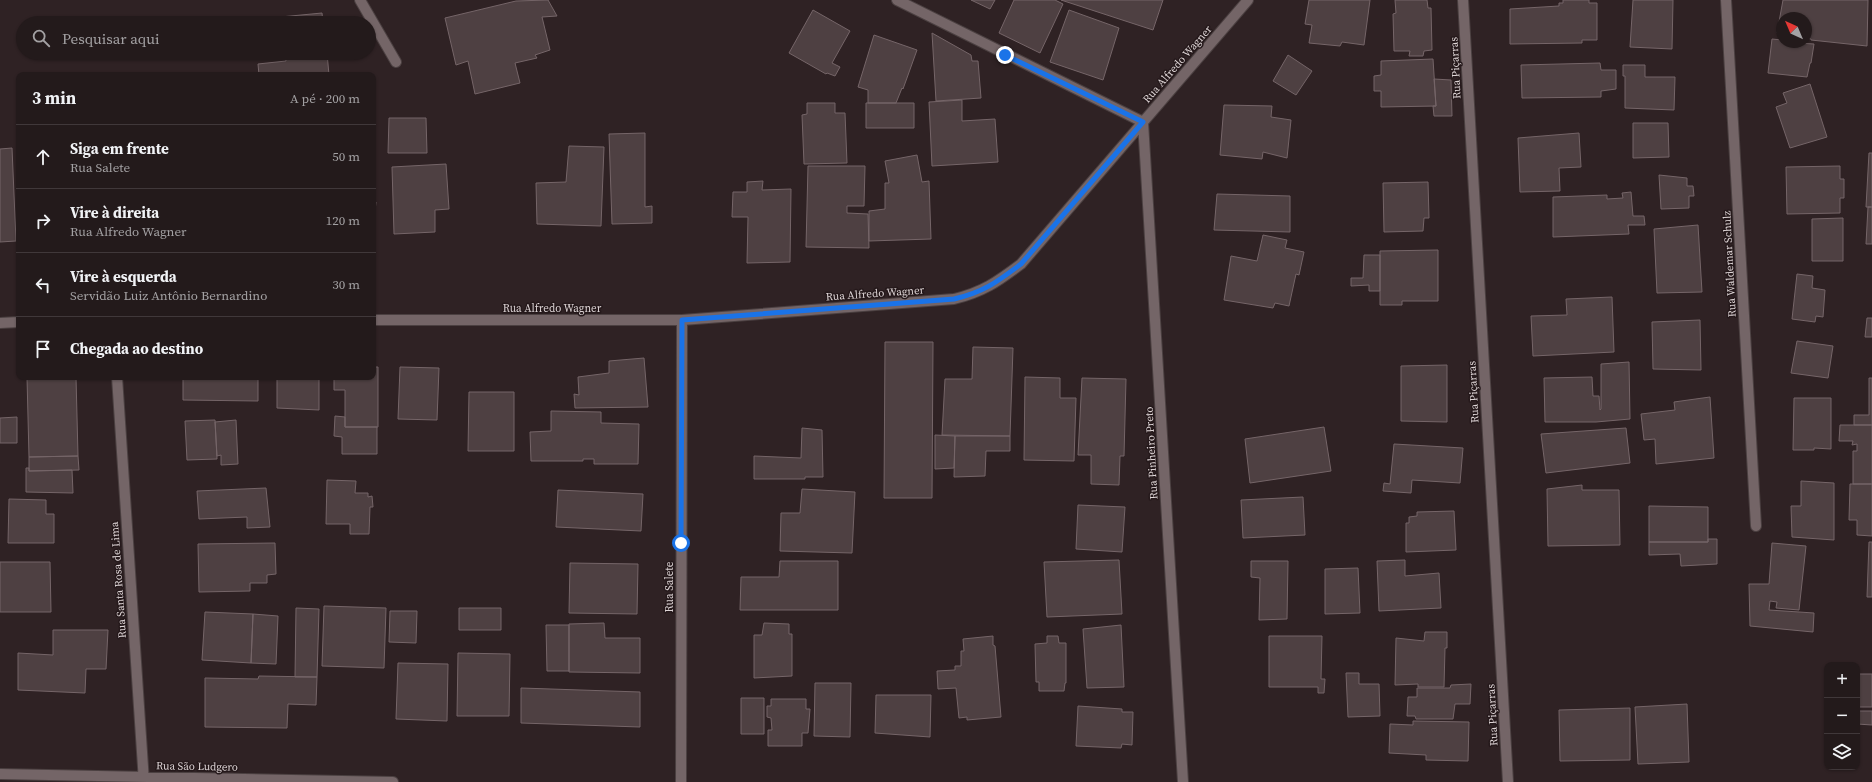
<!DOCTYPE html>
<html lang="pt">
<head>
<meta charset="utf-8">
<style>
	body { margin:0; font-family:"Source Serif 4",serif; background:#2f2728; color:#f1f3f6 }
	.controls { position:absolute; right:12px; bottom:12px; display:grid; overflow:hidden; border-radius:8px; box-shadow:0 1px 3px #0004 }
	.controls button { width:36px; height:36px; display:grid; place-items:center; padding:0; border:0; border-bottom:1px solid #40383a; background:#231a1b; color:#f1f3f6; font:20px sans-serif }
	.compass { position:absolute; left:1776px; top:12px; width:36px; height:36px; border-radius:50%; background:#231a1b; box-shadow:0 1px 3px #0004; rotate:316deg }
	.stop { position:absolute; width:12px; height:12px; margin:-9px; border:3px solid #1a73e8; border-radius:50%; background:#fff }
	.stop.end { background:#1a73e8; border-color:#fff; box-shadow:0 1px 4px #0008 }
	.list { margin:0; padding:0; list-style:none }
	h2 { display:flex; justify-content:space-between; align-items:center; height:52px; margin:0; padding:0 16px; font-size:17px }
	h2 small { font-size:13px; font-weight:400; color:#a3a1a3 }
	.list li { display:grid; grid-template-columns:26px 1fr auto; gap:12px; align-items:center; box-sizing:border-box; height:64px; padding:0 16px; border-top:1px solid #40383a }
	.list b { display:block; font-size:15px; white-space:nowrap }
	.list p { margin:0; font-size:13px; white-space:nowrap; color:#a3a1a3 }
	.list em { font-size:13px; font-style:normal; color:#a3a1a3 }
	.icon { flex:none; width:22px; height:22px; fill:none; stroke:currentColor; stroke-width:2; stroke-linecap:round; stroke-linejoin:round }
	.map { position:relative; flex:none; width:1872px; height:782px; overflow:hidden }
	.search { position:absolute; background:#231a1b; box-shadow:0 1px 3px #0004; left:16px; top:16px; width:360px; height:44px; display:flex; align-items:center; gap:10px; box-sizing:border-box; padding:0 14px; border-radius:22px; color:#a3a1a3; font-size:15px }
	.panel { position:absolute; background:#231a1b; box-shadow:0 1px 3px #0004; left:16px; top:72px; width:360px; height:308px; border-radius:8px }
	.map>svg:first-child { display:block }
	.building { fill:#4e4042; stroke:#756568 }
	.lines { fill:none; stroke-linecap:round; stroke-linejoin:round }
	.minor-casing { stroke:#4b4041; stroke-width:12 }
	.minor { stroke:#746567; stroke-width:10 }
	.route { stroke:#1a73e8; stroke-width:5 }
	.labels { text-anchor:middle; stroke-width:3; stroke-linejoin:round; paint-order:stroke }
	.street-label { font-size:11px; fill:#ded5d6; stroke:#25191b }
</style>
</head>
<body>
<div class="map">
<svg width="1872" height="782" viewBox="0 0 1872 782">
	<rect width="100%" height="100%" fill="#2f2224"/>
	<!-- building -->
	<path class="building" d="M548,0L557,16L542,17L550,50L535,55L537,58L515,63L520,83L475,94L468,61L456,65L445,18L516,1Z
		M971,0H995L990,9Z
		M1014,0H1055L1063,4L1040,53L999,33Z
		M1061,0H1163L1153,30Z
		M1309,0H1370L1364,45L1342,42L1340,46L1309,43L1312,25L1305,24Z
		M1395,0H1427L1428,8H1431L1432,50L1424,51L1423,56H1409L1410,51H1394L1393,14L1396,13Z
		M1563,0H1589V3H1597V40H1582V43L1510,44V9L1559,6V3H1563Z
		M1633,0H1673L1672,49L1630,47Z
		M1783,0H1868L1867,46L1811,40V39L1806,38V18H1782V34L1777,33Z
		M813,10L850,31L832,63L840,67L835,76L827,73L826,74L789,53Z
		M1069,10L1119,28L1103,80L1050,62Z
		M322,13L323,23H270V18Z
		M932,33L971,55L972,61H978L981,98L936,101Z
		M874,35L917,50L903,89L902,88L896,103H868V90L858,87Z
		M1772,39L1782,40V42L1814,44L1811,63H1810L1807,77L1768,73Z
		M285,53H327L329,75H259L258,64L286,61Z
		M1288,55L1312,71L1296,95L1273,81Z
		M1433,59L1436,106L1381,107V91H1374V76L1381,75V61Z
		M1600,63L1601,70H1616V89L1601,91V97L1522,98L1521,65Z
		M1623,65H1645V77H1675L1674,110L1625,108V76H1623Z
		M1434,79L1451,80L1452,116H1434L1433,106H1436Z
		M1810,84L1827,137L1790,148L1776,107L1787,103L1783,93Z
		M962,100V121L995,119L998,162L932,166L929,102Z
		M807,103H835V113H845L847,163L804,164L802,115L807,114Z
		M866,103H914V128H866Z
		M1224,105L1272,106L1271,117L1291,120L1287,158L1263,152L1262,159L1220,155Z
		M389,118H426L427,153H388Z
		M1633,123H1668L1669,157L1633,158Z
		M645,133V207L652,206V223L612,224L609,134Z
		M1579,133L1581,167L1559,168L1560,191L1520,192L1518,138Z
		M569,146L604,147L601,226L537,224L536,183L566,182Z
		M12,148L16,241L0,242V149Z
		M1869,153H1872V207H1866Z
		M917,155L922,182L929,181L931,239L869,241V211L885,209V183H889L885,161Z
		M446,164L449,209L435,210V232L394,234L392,167Z
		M808,166H865L864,206H847V213L868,214L869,248L806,247Z
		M1840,166V179H1844V198H1840V213L1787,214L1786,167Z
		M1659,175L1687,178V186H1693L1694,196H1689V208L1661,209Z
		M763,181L762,190L791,189L790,262L747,263L748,217H732L733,192H747V182Z
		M1428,182L1429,218H1424L1423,231L1384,232L1383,183Z
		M1631,192L1633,216H1644L1645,225H1628L1629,234L1553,237V197L1607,195V199L1623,198L1622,193Z
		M1217,194L1290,196V232L1214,230Z
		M373,201L376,202L373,229Z
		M1868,207H1872V244H1866Z
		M1843,218V261H1812V219Z
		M1698,225L1702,292L1657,293L1654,229Z
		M1263,235L1287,240L1285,248L1304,252L1299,275L1296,274L1289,306L1275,303L1273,308L1224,300L1231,256L1257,261Z
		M1438,250V301H1402V305H1380V251Z
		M1364,255H1380V291H1369V285L1351,286V278H1363Z
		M1797,274L1813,276L1812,288L1825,290L1823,317L1816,316L1815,322L1792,319Z
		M1612,297L1614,352L1533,356L1531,316L1567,315L1566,299Z
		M1867,318H1872V337H1865Z
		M1700,320L1701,370L1653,369L1652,322Z
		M1797,341L1833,346L1828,378L1791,373Z
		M885,342H933L932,498H884Z
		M973,347L1013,348L1010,436L942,435L945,379H972Z
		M644,358L648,407L575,408L574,394L579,395L578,377L609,373V361Z
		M1629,362L1630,419L1596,422H1545L1544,378L1592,377L1593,396H1599L1600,410L1601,409V364Z
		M1447,365V422L1401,421V366Z
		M373,367H378V427H345V390H334V377H373Z
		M400,367L439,368L437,420L398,419Z
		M27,377H76L78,456L29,457Z
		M183,377H258V401L183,400Z
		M277,377H319V410L277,408Z
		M1025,377L1060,378V398H1076L1074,461L1024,460Z
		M1082,378L1126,379L1124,456H1120L1119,485L1091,484V455H1078Z
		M1869,378H1872V425H1854V415H1869Z
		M469,392H514V451H468Z
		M1710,397L1714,458L1656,464L1655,439L1644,440L1641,414L1675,410L1674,402Z
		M1794,398H1831V449L1814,448V450H1793Z
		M551,411L601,412V423L639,424L638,464H594V459H583V461H531L530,432L551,431Z
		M335,416L345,417V427H377V454H342V437L334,436Z
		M17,417V443H0V418Z
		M215,420L217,459L187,460L185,421Z
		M236,420L238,464L221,465V455L217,456L215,422Z
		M1840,425H1872V484H1853V451H1857V444L1852,445L1853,441H1839Z
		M1324,427L1331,471L1250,483L1245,439Z
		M802,428L822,430L823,477H805V479H754V456L801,458Z
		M1626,428L1630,463L1546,473L1541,434Z
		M935,435L955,436L954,468L935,469Z
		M955,436H1010V451H986L985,476L954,477Z
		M1394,444L1463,448L1460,483L1412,480L1411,493L1383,491L1384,483L1390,484Z
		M78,456L79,470L29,471V457Z
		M26,468H29V471L72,470L73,493L26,492Z
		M327,480L356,481L355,493H368V497L372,496L373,507H370L369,534H350V524H326Z
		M1801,481L1834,483V540L1792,537L1791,506H1801Z
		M1850,484H1872V536L1857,535V520H1849Z
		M1582,485V490H1619L1620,545L1548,546L1547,489Z
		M266,488L270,527L247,528V517L199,519L197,491Z
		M802,489L855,492L852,553L780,551L781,513H800Z
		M558,490L643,494L641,531L556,527Z
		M1303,497L1305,535L1243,538L1241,500Z
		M9,499L46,500V514H54V543H8Z
		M1078,505L1125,507L1122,552L1076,549Z
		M1649,506L1708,507V542H1649Z
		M1454,511L1456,550L1406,552V523H1409V517L1417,516V512Z
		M1708,539H1717V564L1681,566L1680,554L1649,555V542H1708Z
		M1869,542H1872V597H1867Z
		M275,543L276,574L267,575V583H250V591L199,592L198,544Z
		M1772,543L1806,546L1799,610L1776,608L1777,602L1770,601L1769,610L1814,613L1813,632L1750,626L1749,584H1769Z
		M1119,560L1122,614L1047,617L1044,562Z
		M1405,560V576L1439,573L1441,608L1379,611L1377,561Z
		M780,561H838V610H740L741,577H779Z
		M1251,561H1288L1287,619L1259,620L1260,578L1251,577Z
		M0,562H50L51,612H0Z
		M570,563L638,564L637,614L569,613Z
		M1358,568L1360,613L1325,614V569Z
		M324,606L386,608L384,668L322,666Z
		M296,608L319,609L317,677H295Z
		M459,608H501V630H459Z
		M390,611H417L416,643L389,642Z
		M205,612L253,614L251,663L202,660Z
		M253,614L278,616L276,664L251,663Z
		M604,623L605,638H640V673L569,672V624Z
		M764,623L789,624V634H792V676L754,678V635H762Z
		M546,625H569V671H547Z
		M1121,625L1124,687L1087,688L1083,629Z
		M53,630H108L106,669H86L85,693L18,690V653L53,655Z
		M1425,632H1447V648H1445L1444,687H1418V684L1395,685L1396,638L1424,641Z
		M993,636V645L995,646L1001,717L967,720V717L959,718L956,688L938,689L937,671L955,670V666H961V651H964L963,639Z
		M1047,636H1058L1059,643H1066V683H1065L1064,691H1039V682H1036L1035,644L1047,643Z
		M1269,636H1322L1321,679H1325L1324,693H1318V687H1269Z
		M458,653L510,654L509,716H457Z
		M398,663L448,664L447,721L396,719Z
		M1346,673H1359V684H1379L1380,716L1348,717Z
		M1857,674H1872V707H1857Z
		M259,676L317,677L316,705L288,704L287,728L205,727V678L258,679Z
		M815,683H851L850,737L814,736Z
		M1471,684L1470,704H1455L1453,719H1416L1415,716H1407L1408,697H1417V688H1450L1451,685Z
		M521,688L640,692V727L521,723Z
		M876,695H931L930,737L875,733Z
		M741,698H764V734H741Z
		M771,699H806V709H810L808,733H802V746H768V730H772L771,718L767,717V706H771Z
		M1687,704L1689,762L1638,764L1635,707Z
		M1078,706L1122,709V712H1133L1132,745L1122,744L1121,748L1076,746Z
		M1630,708V760L1560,761L1559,710Z
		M1857,711H1872V725L1857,724Z
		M1413,721L1469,722L1468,761L1426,760V755L1389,753L1390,724L1413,725Z"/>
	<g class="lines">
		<defs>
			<path id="minor" d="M360,0L396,62
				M897,0L1143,122L1183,782
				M1463,0L1508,782
				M1726,0L1756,526
				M373,320H682L954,299C983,292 997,282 1021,264L1248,0
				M0,323L19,322
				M117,377L144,782
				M0,774L393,782
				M681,782L682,320"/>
		</defs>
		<!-- minor casing -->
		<use href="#minor" class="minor-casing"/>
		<!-- minor -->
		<use href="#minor" class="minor"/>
	</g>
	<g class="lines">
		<!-- route -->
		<path class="route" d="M681,543L682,320L954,299C984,292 997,282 1021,264L1143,122L1005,55"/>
	</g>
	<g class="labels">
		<!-- street labels -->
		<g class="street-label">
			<text transform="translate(1177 64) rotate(-49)" y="4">Rua Alfredo Wagner</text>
			<text transform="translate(1455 68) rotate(-93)" y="4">Rua Piçarras</text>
			<text transform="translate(1729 264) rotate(-93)" y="4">Rua Waldemar Schulz</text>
			<text transform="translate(875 293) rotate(-4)" y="4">Rua Alfredo Wagner</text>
			<text x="552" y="312">Rua Alfredo Wagner</text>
			<text transform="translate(1473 392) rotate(-93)" y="4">Rua Piçarras</text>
			<text transform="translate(1151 453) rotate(-93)" y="4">Rua Pinheiro Preto</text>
			<text transform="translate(118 580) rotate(-94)" y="4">Rua Santa Rosa de Lima</text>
			<text transform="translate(669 587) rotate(-90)" y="4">Rua Salete</text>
			<text transform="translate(1492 715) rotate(-93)" y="4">Rua Piçarras</text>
			<text transform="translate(197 766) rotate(1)" y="4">Rua São Ludgero</text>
		</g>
	</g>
</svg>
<div class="controls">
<button>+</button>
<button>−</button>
<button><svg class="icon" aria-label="layers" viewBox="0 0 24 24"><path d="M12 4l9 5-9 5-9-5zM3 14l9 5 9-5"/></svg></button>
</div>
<svg class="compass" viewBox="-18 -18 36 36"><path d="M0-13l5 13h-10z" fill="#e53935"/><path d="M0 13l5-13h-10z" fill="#a3a1a3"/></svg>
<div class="stop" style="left:681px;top:543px"></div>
<div class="stop end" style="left:1005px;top:55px"></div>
<div class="search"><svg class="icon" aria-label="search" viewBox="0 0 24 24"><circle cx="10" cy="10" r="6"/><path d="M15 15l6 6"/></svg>Pesquisar aqui</div>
<section class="panel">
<h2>3 min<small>A pé · 200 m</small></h2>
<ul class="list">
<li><svg class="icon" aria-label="ahead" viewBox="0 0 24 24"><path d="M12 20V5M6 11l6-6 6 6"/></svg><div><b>Siga em frente</b><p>Rua Salete</p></div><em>50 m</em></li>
<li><svg class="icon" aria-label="right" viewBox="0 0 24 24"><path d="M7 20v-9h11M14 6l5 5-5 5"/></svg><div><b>Vire à direita</b><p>Rua Alfredo Wagner</p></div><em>120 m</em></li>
<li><svg class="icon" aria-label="left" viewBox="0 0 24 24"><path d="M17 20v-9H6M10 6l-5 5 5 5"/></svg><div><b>Vire à esquerda</b><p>Servidão Luiz Antônio Bernardino</p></div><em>30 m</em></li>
<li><svg class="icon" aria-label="arrive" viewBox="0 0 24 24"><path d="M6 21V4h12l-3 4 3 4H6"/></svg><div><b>Chegada ao destino</b></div></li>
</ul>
</section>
</div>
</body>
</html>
